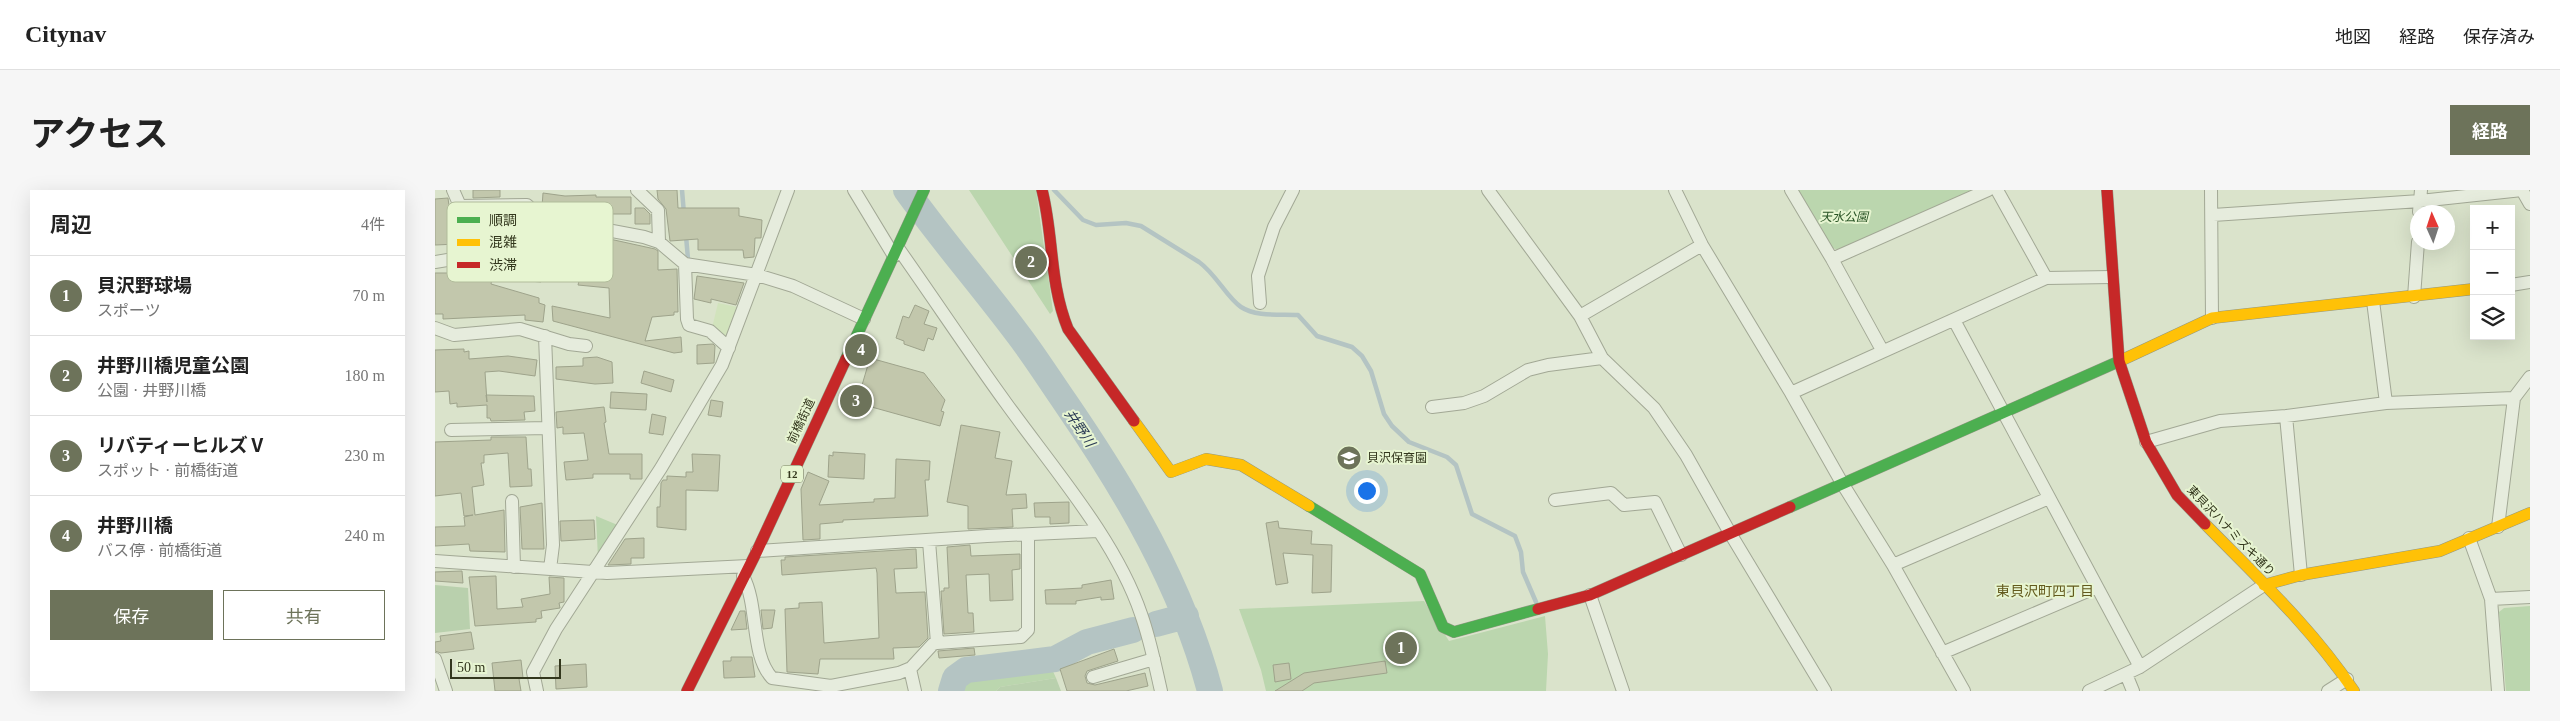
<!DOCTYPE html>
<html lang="ja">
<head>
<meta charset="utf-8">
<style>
	body { margin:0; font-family:"Times New Roman","Noto Sans JP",serif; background:#f6f6f6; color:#222 }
	.controls { position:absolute; right:15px; top:15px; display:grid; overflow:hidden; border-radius:0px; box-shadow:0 5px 20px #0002 }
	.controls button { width:45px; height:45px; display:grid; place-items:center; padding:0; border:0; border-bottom:1px solid #e0e0e0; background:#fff; color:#222; font:25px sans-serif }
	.compass { position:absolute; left:1975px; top:15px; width:45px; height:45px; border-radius:50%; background:#fff; box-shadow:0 5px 20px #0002; rotate:357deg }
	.scale { position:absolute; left:15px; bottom:12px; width:111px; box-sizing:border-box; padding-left:5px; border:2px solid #33371d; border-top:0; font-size:14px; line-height:18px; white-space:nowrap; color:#33371d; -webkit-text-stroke:4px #e7f5d1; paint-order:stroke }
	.you { position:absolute; left:931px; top:300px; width:18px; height:18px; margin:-12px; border:4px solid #fff; border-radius:50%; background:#1a73e8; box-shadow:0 0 0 8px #1a73e833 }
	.badge { display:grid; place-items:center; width:32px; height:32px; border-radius:50%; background:#6d735a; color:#fff; font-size:16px; font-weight:700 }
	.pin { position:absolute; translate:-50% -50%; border:2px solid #fff; box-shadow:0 1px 5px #0006 }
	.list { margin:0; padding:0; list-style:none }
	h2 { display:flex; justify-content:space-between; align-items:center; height:65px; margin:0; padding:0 20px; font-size:21px }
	h2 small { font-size:16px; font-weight:400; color:#767676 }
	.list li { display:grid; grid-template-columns:32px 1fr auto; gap:15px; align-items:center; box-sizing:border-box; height:80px; padding:0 20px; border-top:1px solid #e0e0e0 }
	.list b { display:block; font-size:19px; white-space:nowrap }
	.list p { margin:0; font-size:16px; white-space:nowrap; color:#767676 }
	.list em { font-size:16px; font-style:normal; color:#767676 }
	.actions { display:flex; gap:10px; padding:15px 20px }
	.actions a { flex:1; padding:11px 0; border:1px solid #6d735a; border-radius:0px; text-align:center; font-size:18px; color:#6d735a }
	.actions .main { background:#6d735a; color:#fff }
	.icon { flex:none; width:28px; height:28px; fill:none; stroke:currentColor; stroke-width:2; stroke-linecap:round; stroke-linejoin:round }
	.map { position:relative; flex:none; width:2095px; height:501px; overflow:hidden; border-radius:0px }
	header { display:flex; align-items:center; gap:30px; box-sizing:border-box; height:70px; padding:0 25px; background:#fff; border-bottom:1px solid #e0e0e0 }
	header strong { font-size:24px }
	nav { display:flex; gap:28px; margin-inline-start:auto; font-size:18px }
	.intro { display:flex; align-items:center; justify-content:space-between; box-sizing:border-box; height:120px; padding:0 30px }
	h1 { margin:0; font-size:35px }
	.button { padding:12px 22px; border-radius:0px; background:#6d735a; color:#fff; font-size:18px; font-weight:700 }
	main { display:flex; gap:30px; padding:0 30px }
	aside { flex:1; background:#fff; border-radius:0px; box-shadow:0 5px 20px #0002 }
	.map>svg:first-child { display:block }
	.farmland { fill:#d1e3bc }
	.green { fill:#bbd6ae }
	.cemetery { fill:#b9d0ad }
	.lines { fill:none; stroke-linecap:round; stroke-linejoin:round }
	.stream { stroke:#b4c4c3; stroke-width:4.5 }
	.river { stroke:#b4c4c3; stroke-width:26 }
	.building { fill:#c2c7ac; stroke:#9ea38b }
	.street-casing { stroke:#a2a895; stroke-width:14 }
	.fast-casing { stroke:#929884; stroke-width:12 }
	.slow-casing { stroke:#929884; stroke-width:12 }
	.jam-casing { stroke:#929884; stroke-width:12 }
	.street { stroke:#e6ecdd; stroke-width:12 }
	.fast { stroke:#4caf50; stroke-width:11 }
	.slow { stroke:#ffc107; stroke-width:11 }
	.jam { stroke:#c62828; stroke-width:11 }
	.labels { text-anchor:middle; stroke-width:4; stroke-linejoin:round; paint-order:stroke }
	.shield { fill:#e7f5d1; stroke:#697053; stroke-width:1 }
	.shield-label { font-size:11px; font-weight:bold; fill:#33371d }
	.park-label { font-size:12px; font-style:italic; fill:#285324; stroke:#e7f5d1 }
	.street-label { font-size:12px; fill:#33371d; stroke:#e7f5d1 }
	.poi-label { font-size:12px; fill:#33371d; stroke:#e7f5d1; text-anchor:start }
	.water-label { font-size:14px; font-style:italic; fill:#2d3d56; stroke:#e7f5d1 }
	.neighbourhood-label { font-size:14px; fill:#635a1d; stroke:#e7f5d1 }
	.key { fill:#e7f5d1; stroke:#b1bc9b; stroke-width:1 }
	.key-label { font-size:14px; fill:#33371d }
</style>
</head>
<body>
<header>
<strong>Citynav</strong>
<nav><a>地図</a><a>経路</a><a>保存済み</a></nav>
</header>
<div class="intro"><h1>アクセス</h1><a class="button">経路</a></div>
<main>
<aside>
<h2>周辺<small>4件</small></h2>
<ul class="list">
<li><span class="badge">1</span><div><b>貝沢野球場</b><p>スポーツ</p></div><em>70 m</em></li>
<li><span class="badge">2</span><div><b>井野川橋児童公園</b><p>公園 · 井野川橋</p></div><em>180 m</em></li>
<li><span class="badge">3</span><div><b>リバティーヒルズⅤ</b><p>スポット · 前橋街道</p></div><em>230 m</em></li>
<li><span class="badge">4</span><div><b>井野川橋</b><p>バス停 · 前橋街道</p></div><em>240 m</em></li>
</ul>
<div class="actions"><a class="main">保存</a><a>共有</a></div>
</aside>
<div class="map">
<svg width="2095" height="501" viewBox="0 0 2095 501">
	<rect width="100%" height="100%" fill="#dae3cb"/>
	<!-- farmland -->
	<path class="farmland" d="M283,113L307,118L294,151L277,138Z"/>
	<!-- green -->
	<path class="green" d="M534,0H601L618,121L615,124Z
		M1362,0H1538L1403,60L1395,57Z
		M161,326L185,336L163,368Z
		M989,411L1014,451L1110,426L1113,464L1111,501H831L826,480L804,419Z
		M2095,416V501H2071L2064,422L2069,418Z
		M616,477L621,488L565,497L561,501H523L536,488Z"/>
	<!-- cemetery -->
	<path class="cemetery" d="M0,395L33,398L35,439L0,443Z
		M621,488L626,501H561L565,497Z"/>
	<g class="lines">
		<!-- stream -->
		<path class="stream" d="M247,0L249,24
			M619,0L648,30L661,35L691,33L706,36L764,72C781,84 792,108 806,117C821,127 845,124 863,125L882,146L917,157L927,166L936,181L949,224L957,236L974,252L1012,267L1021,275L1037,324L1080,346L1086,362L1088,382L1101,412
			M251,46L253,69"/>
		<!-- river -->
		<path class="river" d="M471,0C506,49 546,95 582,143C599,165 614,189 630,212C691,301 747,395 775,501
			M721,434L751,426
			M516,501L520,488L531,480L620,469L652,452L698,440"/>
	</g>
	<!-- building -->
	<path class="building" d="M38,0H65V7L38,8Z
		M222,0H242L243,18H304V26L327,30L326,48H320L319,67L309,68L308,60H263V49L235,51L231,19L223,9Z
		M108,3L130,6L161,5V7H196V24H173V20L110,22V17H107Z
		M13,8L17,40H22L23,54L0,55V9Z
		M200,18H209L215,24V34H200Z
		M39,24H66L67,52L69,54L115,55V50L146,55V47L161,46L220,59L223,61V80L242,79L243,122H239V125L217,127L210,151L246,147L247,162L239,163L118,131L117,116L175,128L174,98L143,95L144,91L106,89V92L57,88L56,94L104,108V113L110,115L108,132L90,130V125L8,129V124H0V83H46L47,39L39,40Z
		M262,86L309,93L301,115L276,109V113L259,109Z
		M480,115L494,121L489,134L502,138L498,150L493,148L489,161L469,154V151L461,148L468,126L474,128Z
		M278,154L280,156L279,173L262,174V155Z
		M29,159V162L34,161V169L73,166L102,170L100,186L64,181L50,182L52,212L51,205L99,206L100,221L89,222L90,230L56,231L55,228H52V215L22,217V213L15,214L14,201L0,202V160Z
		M162,167L177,172L178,193L160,194L121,189V177L148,176V168Z
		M435,168L489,183L510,210L506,221L509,222L505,236L433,216L430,225L405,215L412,197L425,202Z
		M209,181L239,190L236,202L206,193Z
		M176,202L212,204L211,220L175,218Z
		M276,210L288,212L286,227L273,225Z
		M169,217L171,232L169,233L174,264H207V289H195V284H158V288L131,290L129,272L153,270L149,243L128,244V237L122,238L121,222Z
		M217,224L231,227L228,245L214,243Z
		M526,235L565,242L560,268L577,271L571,305L591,304L592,318L577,319L578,337L533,339V316L512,312Z
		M56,247H91L93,279H96L97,296L75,297L73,263L49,265V273H46L49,295L37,297L40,325L69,320L70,362L35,361L34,354L0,356V337L30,336L29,327L38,325L29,326L26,303L0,306V252L56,250Z
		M398,262L430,264L429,289L393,287L394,265L398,266Z
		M257,264L285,265L283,301L251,300V340L222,337V317H225L226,293L228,290H232V286L251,287V282H258Z
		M461,269L495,271L494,290H490L493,326L408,330V332L385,334V349L368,350L366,299L373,282L394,291L384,315L439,312V309L460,308Z
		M634,312V333L615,334V327H600L599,313Z
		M107,313L109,359H87L85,317Z
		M159,330L160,349L126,351L125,331Z
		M843,331L844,338L877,341L876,354L897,355L896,402L877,403L878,365L848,363L853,393L841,395L831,333Z
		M209,348V368H196V374L173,375L190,349Z
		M535,355L536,366L585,364V379L577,380L578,410L555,411L554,384L531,385L533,423H538L539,442L509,444L506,401H509V398H514L512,357Z
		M481,359L482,378L459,379L461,403L490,402L493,448L484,457L458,458L459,469H385L383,484L352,482L350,419L364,418V413L387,412L389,453L444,448L442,383L441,378L347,385L346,370H350V367Z
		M27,381L28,393L0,391V382Z
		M61,386L62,419L88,417L86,409L115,404L114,387L129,388V412L124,413L125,418L106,421L107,428L101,429V432L40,436L34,387Z
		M676,390L679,409L666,410V407L641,411V414H611L610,400L647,398V395Z
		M326,420H340L337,438L328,439Z
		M305,421H310L312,439L296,440Z
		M36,442L39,459L6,463L0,461V452L6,451L5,446Z
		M539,458L540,465L504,468L503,461Z
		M679,459L683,471L652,481L650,486L652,493L660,495L710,483L713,496L691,501H632L625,479Z
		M296,467H317L320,487L289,488L288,471H296Z
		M86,470L88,488L84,489L86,501H60L57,473Z
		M950,471L952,483L879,493L867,501H840L869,483Z
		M854,473L856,489L840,492L838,475Z
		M151,474L152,497L121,499L120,476Z"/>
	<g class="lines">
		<defs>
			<path id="street" d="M202,0L223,20L224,52
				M419,0L459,66
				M1053,0L1145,126L1167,168L1219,218L1251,265L1295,343L1390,501
				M1240,0L1267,55L1356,203L1407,293L1458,375L1529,501
				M1356,0L1397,69L1447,160
				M1562,0L1611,88
				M1776,0L1777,128
				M25,16L92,15L102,25L110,40L151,36L209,47L224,52L250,74L322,85L358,96L429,129
				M1984,22L1986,0
				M1778,25L1985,11L2087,0L2095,14
				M463,58C499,109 534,162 571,213C617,277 681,350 706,424C715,449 720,475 726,501
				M1397,69L1553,0
				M0,72L36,66L25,16L18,0
				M250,74L252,129L254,135L275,141L294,158
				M2076,95L2095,92
				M1979,107L1983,52
				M1938,111L1951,213
				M825,113L823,86L839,37L858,0
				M1145,126L1267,55
				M1519,130L1705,477
				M0,138L19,145L85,139L134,154L151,156
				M110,146L118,355L115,379
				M1356,203L1611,88L1677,87
				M997,217L1029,213L1049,206L1093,180L1113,175L1167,168
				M1851,226L1866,385
				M16,240L113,238
				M1711,252L1785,231L1851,226L1951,213L2079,208
				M1120,310L1176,303L1189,315L1220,312L1246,365
				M77,311L79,377
				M2063,337L2079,208L2095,187
				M2034,348L2056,409L2063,501
				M494,351L502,453
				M322,361L552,346L663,341
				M0,371L172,383L313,376
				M1458,375L1614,308
				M308,386C324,416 315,464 337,488L396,496L464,483L476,478L498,454L502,453L586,447L593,440V345
				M1155,405L1188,501
				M2056,409L2095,407
				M1507,463L1662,397
				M0,469L11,501
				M475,479L480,501
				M1691,484L1698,501
				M658,487L719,469
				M102,501L98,482L121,439L226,278L287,175L353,0
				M1654,501L1705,477L1829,395
				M1893,501L1912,489"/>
			<path id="fast" d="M411,169L489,0
				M874,316L985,384L1008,437L1019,442L1103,419
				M1355,317L1687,170"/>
			<path id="slow" d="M1687,170L1777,128L2039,99
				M699,231L736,282L771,269L806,275L874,316
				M1770,334C1822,387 1877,438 1919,501
				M1829,395L1866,385L2005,361L2095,323"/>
			<path id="jam" d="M607,0C619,47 614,92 633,139L699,231
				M1672,0L1684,171L1711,252L1742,305L1770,334
				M1103,419L1155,405L1355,317
				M252,501L322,361L411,169"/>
		</defs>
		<!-- street casing -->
		<use href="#street" class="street-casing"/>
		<!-- fast casing -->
		<use href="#fast" class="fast-casing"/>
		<!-- slow casing -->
		<use href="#slow" class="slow-casing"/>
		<!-- jam casing -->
		<use href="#jam" class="jam-casing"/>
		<!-- street -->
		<use href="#street" class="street"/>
		<!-- fast -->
		<use href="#fast" class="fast"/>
		<!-- slow -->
		<use href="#slow" class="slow"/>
		<!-- jam -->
		<use href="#jam" class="jam"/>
	</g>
	<!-- icons -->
	<defs>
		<symbol id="school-disc" viewBox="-11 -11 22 22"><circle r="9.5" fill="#6d735a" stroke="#e7f5d1"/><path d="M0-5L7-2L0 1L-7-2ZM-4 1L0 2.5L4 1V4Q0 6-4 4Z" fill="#fff"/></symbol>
	</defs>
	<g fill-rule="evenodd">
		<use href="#school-disc" x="900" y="254" width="28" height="28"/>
	</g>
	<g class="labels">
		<!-- shield labels -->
		<rect class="shield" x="346" y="275.5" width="22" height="17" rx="4"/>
		<g class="shield-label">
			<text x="357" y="288">12</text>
		</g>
		<!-- park labels -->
		<g class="park-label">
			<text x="1409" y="31">天水公園</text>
		</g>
		<!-- street labels -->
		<g class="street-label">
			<text transform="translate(366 231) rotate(-65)" y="4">前橋街道</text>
			<text transform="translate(1796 341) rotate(46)" y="4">東貝沢ハナミズキ通り</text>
		</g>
		<!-- poi labels -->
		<g class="poi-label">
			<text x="932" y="272">貝沢保育園</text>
		</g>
		<!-- water labels -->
		<g class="water-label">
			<text transform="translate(645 238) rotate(56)" y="5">井野川</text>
		</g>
		<!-- neighbourhood labels -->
		<g class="neighbourhood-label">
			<text x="1610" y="406">東貝沢町四丁目</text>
		</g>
	</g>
	<!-- legend -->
	<rect x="12" y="12" width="166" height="80" rx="8" class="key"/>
	<rect x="22" y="27" width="23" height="6" fill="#4caf50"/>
	<rect x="22" y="49" width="23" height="7" fill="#ffc107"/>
	<rect x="22" y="72" width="23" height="6" fill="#c62828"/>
	<g class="key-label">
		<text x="54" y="35">順調</text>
		<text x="54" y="57">混雑</text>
		<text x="54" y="80">渋滞</text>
	</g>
</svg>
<div class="controls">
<button>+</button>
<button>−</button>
<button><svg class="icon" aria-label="layers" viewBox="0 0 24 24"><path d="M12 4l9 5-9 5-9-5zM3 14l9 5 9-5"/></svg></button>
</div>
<svg class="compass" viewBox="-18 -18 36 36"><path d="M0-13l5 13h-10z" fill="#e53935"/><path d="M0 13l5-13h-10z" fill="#767676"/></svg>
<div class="scale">50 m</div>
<div class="you"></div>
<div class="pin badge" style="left:966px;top:458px">1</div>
<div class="pin badge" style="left:596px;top:72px">2</div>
<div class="pin badge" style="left:421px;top:211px">3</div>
<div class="pin badge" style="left:426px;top:160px">4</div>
</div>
</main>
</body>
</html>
